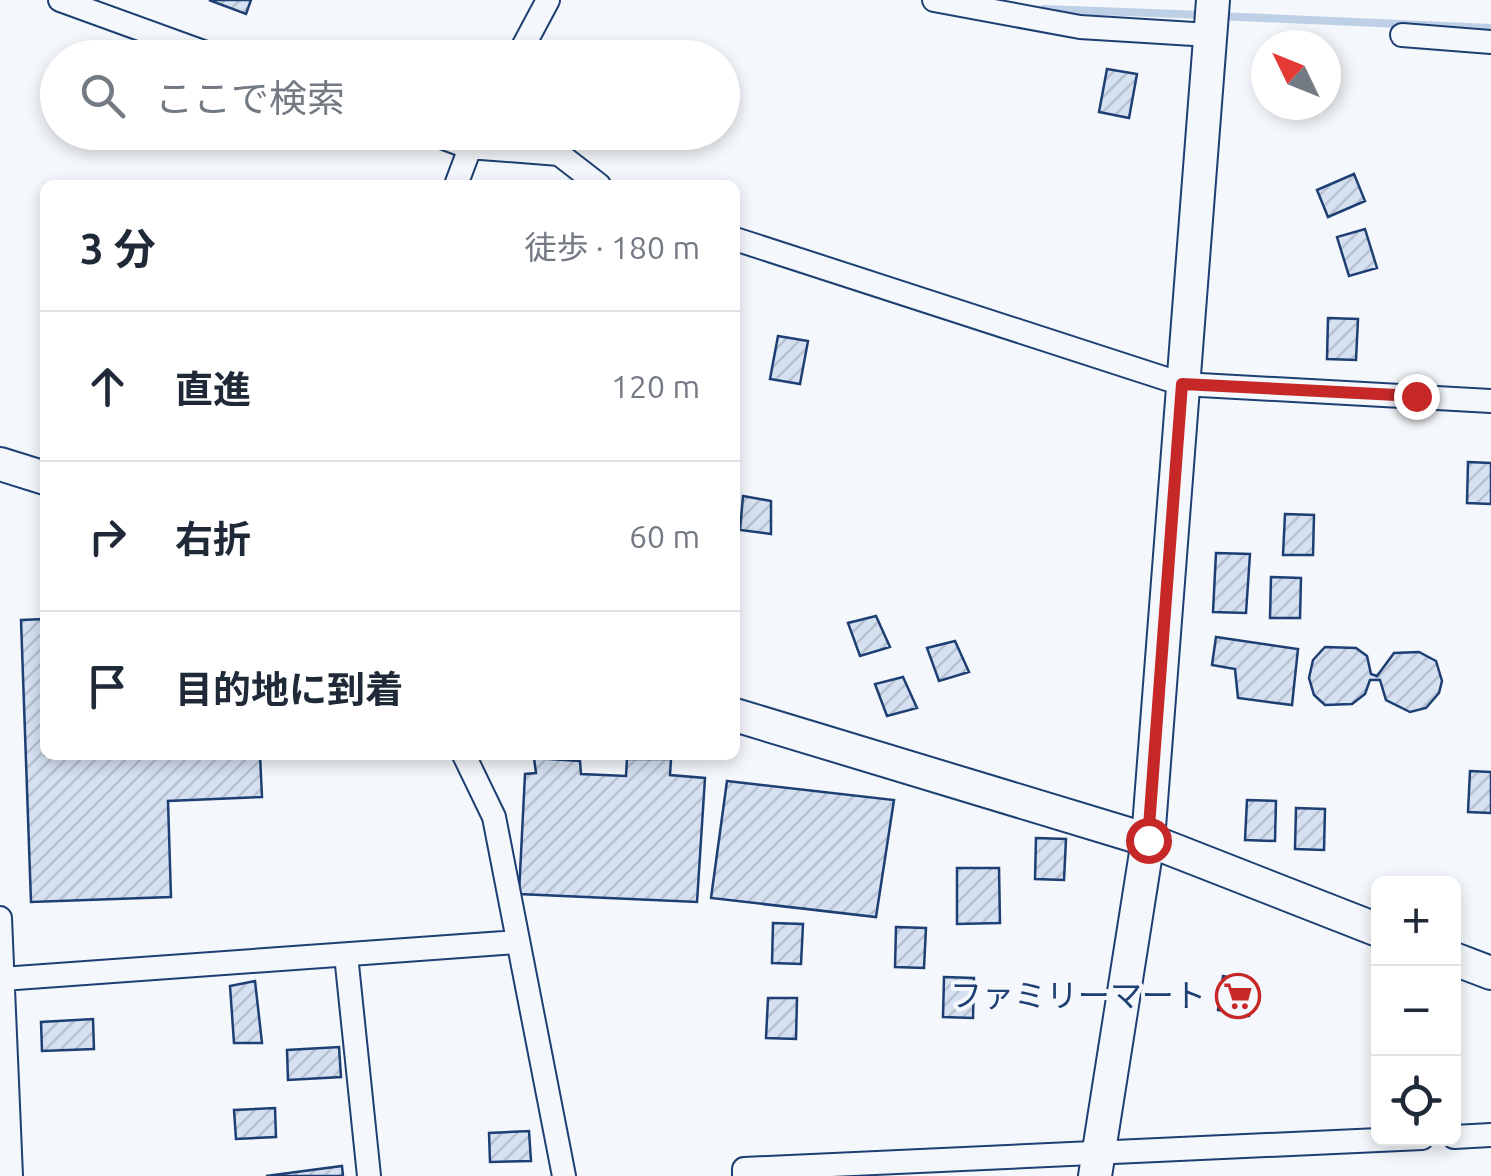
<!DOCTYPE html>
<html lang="ja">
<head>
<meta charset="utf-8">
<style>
	body { margin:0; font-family:Ubuntu,"Noto Sans JP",sans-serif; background:#f2f2f3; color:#1f2937 }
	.controls { position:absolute; right:30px; bottom:30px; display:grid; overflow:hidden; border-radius:15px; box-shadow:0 5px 15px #0003 }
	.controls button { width:90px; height:90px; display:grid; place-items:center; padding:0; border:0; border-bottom:2px solid #e0e1e3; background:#fff; color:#1f2937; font:50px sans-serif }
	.compass { position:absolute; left:1251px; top:30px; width:90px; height:90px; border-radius:50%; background:#fff; box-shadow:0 5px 15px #0003; rotate:313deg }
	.stop { position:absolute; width:30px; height:30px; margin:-22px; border:8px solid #c62828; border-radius:50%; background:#fff }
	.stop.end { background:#c62828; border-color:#fff; box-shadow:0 2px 10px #0008 }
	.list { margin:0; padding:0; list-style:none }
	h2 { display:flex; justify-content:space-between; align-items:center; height:130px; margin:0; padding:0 40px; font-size:42px }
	h2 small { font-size:32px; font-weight:400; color:#747a83 }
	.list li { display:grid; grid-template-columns:65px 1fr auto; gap:30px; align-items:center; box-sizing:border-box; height:150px; padding:0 40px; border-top:2px solid #e0e1e3 }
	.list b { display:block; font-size:38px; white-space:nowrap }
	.list em { font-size:32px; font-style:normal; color:#747a83 }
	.icon { flex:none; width:55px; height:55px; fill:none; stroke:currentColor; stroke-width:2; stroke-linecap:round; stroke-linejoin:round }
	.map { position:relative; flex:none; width:1491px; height:1176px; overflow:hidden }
	.search { position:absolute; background:#fff; box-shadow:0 5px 15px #0003; left:40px; top:40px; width:700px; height:110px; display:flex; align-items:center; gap:25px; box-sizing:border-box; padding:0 35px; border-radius:55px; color:#747a83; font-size:38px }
	.panel { position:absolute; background:#fff; box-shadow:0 5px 15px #0003; left:40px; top:180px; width:700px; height:580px; border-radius:15px }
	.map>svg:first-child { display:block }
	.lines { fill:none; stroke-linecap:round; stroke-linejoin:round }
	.stream { stroke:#bed0e5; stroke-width:8 }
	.building { fill:url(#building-hatch); stroke:#1d3f73; stroke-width:2.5 }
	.street-casing { stroke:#1d3f73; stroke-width:26 }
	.secondary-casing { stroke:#1d3f73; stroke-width:36 }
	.street { stroke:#f4f7fb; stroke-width:22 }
	.secondary { stroke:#f4f7fb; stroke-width:32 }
	.route { stroke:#c62828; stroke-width:12 }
	.labels { text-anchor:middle; stroke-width:8; stroke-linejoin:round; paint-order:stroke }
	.poi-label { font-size:32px; fill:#1d3f73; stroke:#f4f7fb; text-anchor:end }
</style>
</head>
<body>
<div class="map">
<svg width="1491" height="1176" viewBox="0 0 1491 1176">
	<defs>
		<pattern id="building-hatch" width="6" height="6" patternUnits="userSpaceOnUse" patternTransform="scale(2.5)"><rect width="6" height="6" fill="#d5e0f0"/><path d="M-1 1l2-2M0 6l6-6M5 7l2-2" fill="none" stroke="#b6c1d1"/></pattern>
	</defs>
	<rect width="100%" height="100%" fill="#f4f7fb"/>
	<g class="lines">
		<!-- stream -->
		<path class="stream" d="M1044,9L1204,15
			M1218,16L1491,28"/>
	</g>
	<!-- building -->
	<path class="building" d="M209,0H251L246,14Z
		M1107,69L1137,74L1129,118L1099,112Z
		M1354,174L1365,201L1328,217L1317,190Z
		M1365,229L1377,268L1349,276L1337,237Z
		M1328,318L1358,319L1356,360L1327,359Z
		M778,336L808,341L800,384L770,379Z
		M1468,462L1491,463V504L1467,503Z
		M743,496L771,501V534L740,530Z
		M1285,514L1314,515L1313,555H1283Z
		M1216,553L1250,554L1246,613L1213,612Z
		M1271,577L1301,578L1300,618H1270Z
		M876,616L890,647L860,656L848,623Z
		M45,619V755H260L262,797L168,801L171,897L31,902L21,620Z
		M1216,637L1298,649L1292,705L1238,698L1235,669L1212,665Z
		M955,641L969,672L939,681L927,648Z
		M1325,647L1356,648L1367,656L1371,674L1377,676L1394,653L1419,652L1436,661L1442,681L1439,693L1426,708L1410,712L1386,700L1380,680H1370L1365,694L1352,704L1325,705L1314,695L1309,678L1313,660Z
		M903,677L917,708L887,716L875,684Z
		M534,758L580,761L581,774L626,776L627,759H671L670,775L705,778L697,902L519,894L525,774L536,773Z
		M1470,771L1491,772V813L1468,812Z
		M727,781L894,800L876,917L711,898Z
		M1247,800L1276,801L1275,841L1245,840Z
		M1296,808L1325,809L1324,850L1295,849Z
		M1036,838L1066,839L1064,880L1035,879Z
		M957,868H999L1000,923L957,924Z
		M773,923L803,924L801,964L772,963Z
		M896,927L926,928L924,968L895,967Z
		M1223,976L1251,982L1249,1016L1218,1010Z
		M944,977L974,978L973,1018L943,1017Z
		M255,981L262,1043H234L230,986Z
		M768,998H797L796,1039L766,1038Z
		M93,1019L94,1049L42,1051L41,1022Z
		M339,1047L341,1077L288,1080L287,1050Z
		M275,1108L276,1137L236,1139L234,1110Z
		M529,1131L531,1161L490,1162L489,1133Z
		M342,1166L343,1176H266Z"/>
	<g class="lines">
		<defs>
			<path id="street" d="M60,0L220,58
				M934,0L1080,27L1210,35
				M1402,35L1491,42
				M517,58L548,0
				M428,132L468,147L559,154L599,185
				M456,185L474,137
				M735,239L1182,384L1491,401
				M464,755L494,817L564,1176
				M0,918L11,1176
				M346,955L369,1176
				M2,979L517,942
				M1454,1137L1491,1135
				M744,1176V1169L1422,1138"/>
			<path id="secondary" d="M0,464L45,478
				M735,715L1148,840L1378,930
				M1454,959L1491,973
				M1095,1176L1148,840L1213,0"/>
		</defs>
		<!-- street casing -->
		<use href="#street" class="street-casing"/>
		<!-- secondary casing -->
		<use href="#secondary" class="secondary-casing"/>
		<!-- street -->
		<use href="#street" class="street"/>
		<!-- secondary -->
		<use href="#secondary" class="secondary"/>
	</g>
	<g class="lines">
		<!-- route -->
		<path class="route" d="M1148,840L1182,384L1416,396"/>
	</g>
	<!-- icons -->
	<defs>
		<symbol id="supermarket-ring" viewBox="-11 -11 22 22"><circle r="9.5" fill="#f4f7fb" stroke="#c62828" stroke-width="1.5"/><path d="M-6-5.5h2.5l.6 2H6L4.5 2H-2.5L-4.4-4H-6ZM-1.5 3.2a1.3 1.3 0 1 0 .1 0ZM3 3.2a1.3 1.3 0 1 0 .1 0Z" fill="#c62828"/></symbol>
	</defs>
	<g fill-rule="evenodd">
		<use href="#supermarket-ring" x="1213" y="971" width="50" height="50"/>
	</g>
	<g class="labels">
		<!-- poi labels -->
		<g class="poi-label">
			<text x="1206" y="1007">ファミリーマート</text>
		</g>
	</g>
</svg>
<div class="controls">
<button>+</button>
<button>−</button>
<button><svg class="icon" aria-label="locate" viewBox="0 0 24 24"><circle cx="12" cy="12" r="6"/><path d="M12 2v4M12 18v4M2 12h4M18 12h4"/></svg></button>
</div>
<svg class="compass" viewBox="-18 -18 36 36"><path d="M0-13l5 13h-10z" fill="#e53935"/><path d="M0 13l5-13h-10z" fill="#747a83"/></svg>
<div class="stop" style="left:1148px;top:840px"></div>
<div class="stop end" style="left:1416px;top:396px"></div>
<div class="search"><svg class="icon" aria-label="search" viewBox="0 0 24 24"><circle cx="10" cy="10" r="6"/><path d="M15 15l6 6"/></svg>ここで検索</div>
<section class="panel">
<h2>3 分<small>徒歩 · 180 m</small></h2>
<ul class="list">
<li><svg class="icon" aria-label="ahead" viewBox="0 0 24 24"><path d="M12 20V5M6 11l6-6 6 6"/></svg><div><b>直進</b></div><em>120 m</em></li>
<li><svg class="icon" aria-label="right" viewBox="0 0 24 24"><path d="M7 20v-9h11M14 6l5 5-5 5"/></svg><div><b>右折</b></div><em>60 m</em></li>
<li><svg class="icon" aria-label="arrive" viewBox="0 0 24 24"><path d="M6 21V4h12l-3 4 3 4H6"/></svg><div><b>目的地に到着</b></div></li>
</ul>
</section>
</div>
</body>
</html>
